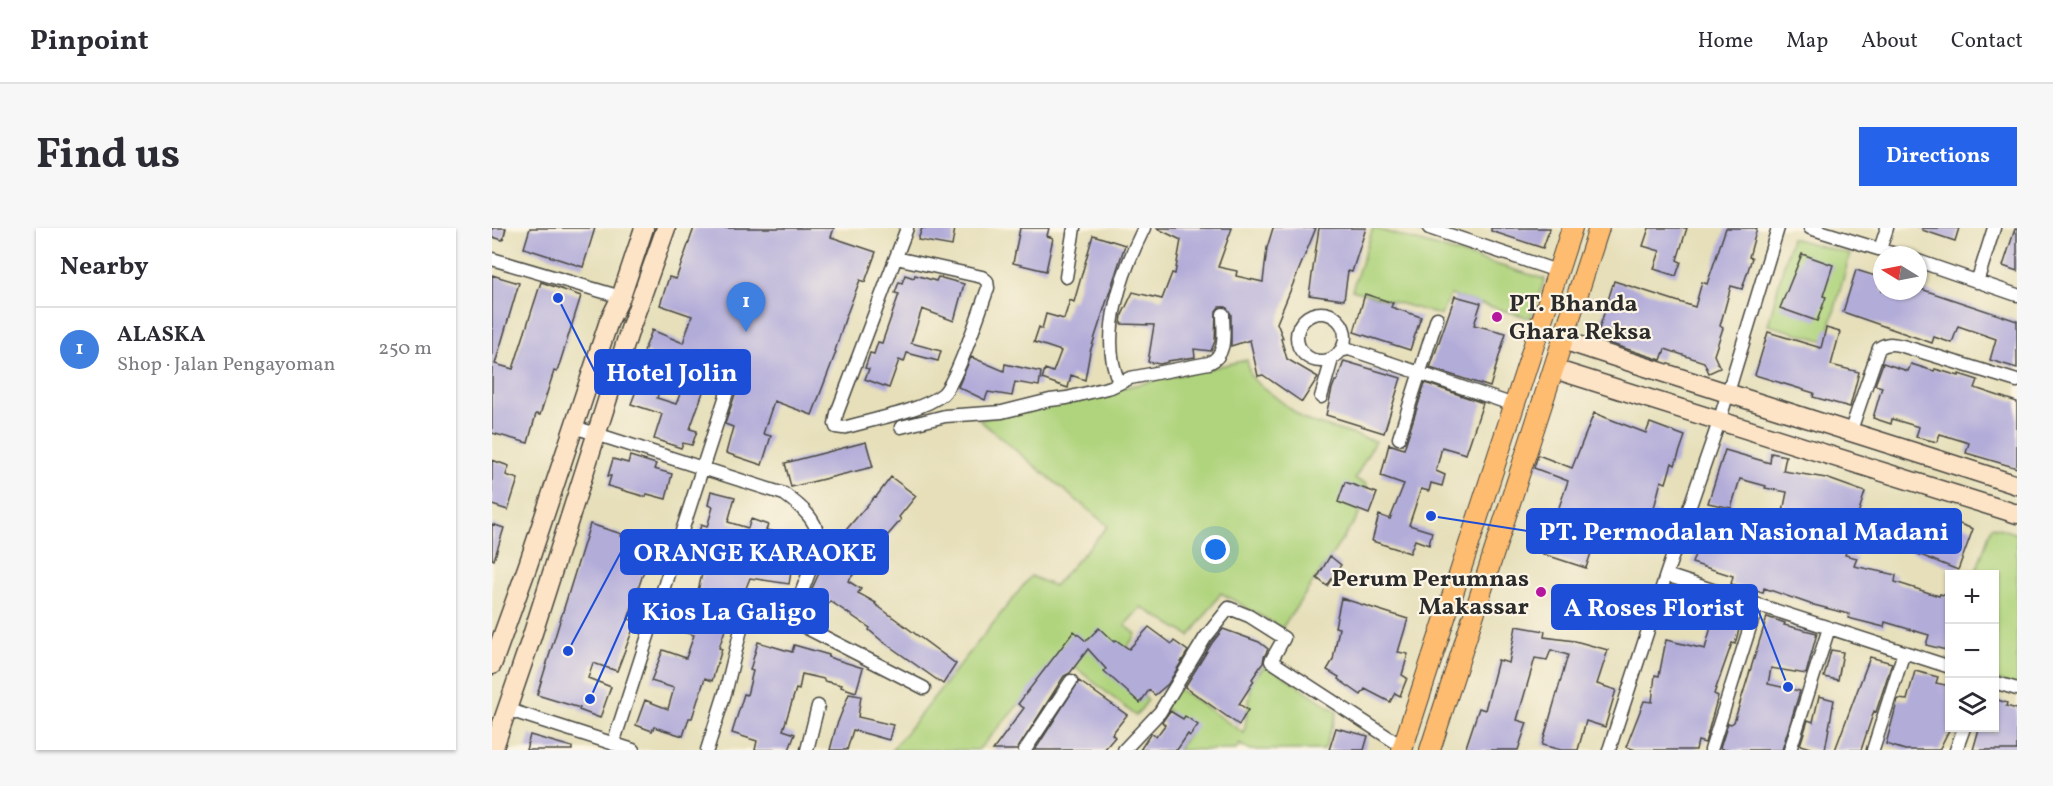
<!DOCTYPE html>
<html lang="en">
<head>
<meta charset="utf-8">
<style>
	body { margin:0; font-family:Vollkorn,serif; background:#f7f7f7; color:#2b2b33 }
	.controls { position:absolute; right:18px; bottom:18px; display:grid; overflow:hidden; border-radius:0px; box-shadow:0 2px 4px #0004 }
	.controls button { width:54px; height:54px; display:grid; place-items:center; padding:0; border:0; border-bottom:2px solid #e1e1e2; background:#fff; color:#2b2b33; font:30px sans-serif }
	.compass { position:absolute; left:1381px; top:18px; width:54px; height:54px; border-radius:50%; background:#fff; box-shadow:0 2px 4px #0004; rotate:280deg }
	.you { position:absolute; left:724px; top:322px; width:21px; height:21px; margin:-15px; border:4px solid #fff; border-radius:50%; background:#1a73e8; box-shadow:0 0 0 9px #1a73e833 }
	.badge { display:grid; place-items:center; width:39px; height:39px; border-radius:50%; background:#2563eb; color:#fff; font-size:20px; font-weight:700 }
	.pin { position:absolute; translate:-50% -50px; filter:drop-shadow(0 2px 3px #0008) }
	.pin::after { content:''; position:absolute; top:32px; width:21px; height:18px; background:inherit; clip-path:polygon(0 0,100% 0,50% 100%) }
	.list { margin:0; padding:0; list-style:none }
	h2 { display:flex; justify-content:space-between; align-items:center; height:78px; margin:0; padding:0 24px; font-size:26px }
	h2 small { font-size:20px; font-weight:400; color:#7c7c81 }
	.list li { display:grid; grid-template-columns:39px 1fr auto; gap:18px; align-items:center; box-sizing:border-box; height:84px; padding:0 24px; border-top:2px solid #e1e1e2 }
	.list b { display:block; font-size:22px; white-space:nowrap }
	.list p { margin:0; font-size:20px; white-space:nowrap; color:#7c7c81 }
	.list em { font-size:20px; font-style:normal; color:#7c7c81 }
	.icon { flex:none; width:33px; height:33px; fill:none; stroke:currentColor; stroke-width:2; stroke-linecap:round; stroke-linejoin:round }
	.map { position:relative; flex:none; width:1525px; height:522px; overflow:hidden; border-radius:0px }
	header { display:flex; align-items:center; gap:36px; box-sizing:border-box; height:84px; padding:0 30px; background:#fff; border-bottom:2px solid #e1e1e2 }
	header strong { font-size:28px }
	nav { display:flex; gap:33px; margin-inline-start:auto; font-size:21px }
	.intro { display:flex; align-items:center; justify-content:space-between; box-sizing:border-box; height:144px; padding:0 36px }
	h1 { margin:0; font-size:42px }
	.button { padding:15px 27px; border-radius:0px; background:#2563eb; color:#fff; font-size:21px; font-weight:700 }
	main { display:flex; gap:36px; padding:0 36px }
	aside { flex:1; background:#fff; border-radius:0px; box-shadow:0 2px 4px #0004 }
	.map>svg:first-child { display:block }
	.green { fill:#b0d47e; stroke:#6e8054; stroke-width:1.5 }
	.building { fill:#b2acd9; fill-rule:evenodd }
	.lines { fill:none; stroke-linecap:round; stroke-linejoin:round }
	.street-casing { stroke:#474640; stroke-width:15 }
	.secondary-casing { stroke:#474640; stroke-width:21 }
	.primary-casing { stroke:#474640; stroke-width:22 }
	.street { stroke:#fff; stroke-width:12 }
	.secondary { stroke:#fee4c6; stroke-width:18 }
	.primary { stroke:#fdbc70; stroke-width:20 }
	.poi-dot { fill:#b5179e; stroke:#fcf5e5; stroke-width:2 }
	.labels { text-anchor:middle; stroke-width:4.5; stroke-linejoin:round; paint-order:stroke }
	.poi-label { font-size:24px; font-weight:bold; fill:#2b2b2b; stroke:#fcf5e5; text-anchor:start }
	.leader { fill:none; stroke:#1d4ed8; stroke-width:2 }
	.callout-dot { fill:#1d4ed8; stroke:#fcf5e5; stroke-width:2 }
	.callout { fill:#1d4ed8; stroke:#1d4ed8; stroke-width:2 }
	.callout-label { font-size:26px; text-anchor:middle; font-weight:bold; fill:#fff }
</style>
</head>
<body>
<header>
<strong>Pinpoint</strong>
<nav><a>Home</a><a>Map</a><a>About</a><a>Contact</a></nav>
</header>
<div class="intro"><h1>Find us</h1><a class="button">Directions</a></div>
<main>
<aside>
<h2>Nearby<small></small></h2>
<ul class="list">
<li><span class="badge" style="background:#3f7fe0">1</span><div><b>ALASKA</b><p>Shop · Jalan Pengayoman</p></div><em>250 m</em></li>
</ul>
</aside>
<div class="map">
<svg width="1525" height="522" viewBox="0 0 1525 522">
	<rect width="100%" height="100%" fill="#fcf5e5"/>
	<filter id="ink" filterUnits="userSpaceOnUse"><feTurbulence type="fractalNoise" baseFrequency=".0167" numOctaves="2"/><feDisplacementMap in="SourceGraphic" scale="12" xChannelSelector="R" yChannelSelector="G"/><feConvolveMatrix kernelMatrix="1 2 1 2 8 2 1 2 1" color-interpolation-filters="sRGB"/></filter>
	<filter id="wash" filterUnits="userSpaceOnUse"><feTurbulence type="fractalNoise" baseFrequency=".008" numOctaves="4" result="noise"/><feDisplacementMap in="SourceGraphic" scale="24" xChannelSelector="R" yChannelSelector="G"/><feGaussianBlur stdDeviation="1.35" result="paint"/><feColorMatrix in="noise" values="0 0 0 0 0 0 0 0 0 0 0 0 0 0 0 0 0 1.4 0 .05"/><feComposite in="paint" operator="in"/></filter>
	<g filter="url(#wash)">
		<rect width="100%" height="100%" fill="#e6dfba"/>
		<!-- green -->
		<path class="green" d="M881,0L1053,51L1038,90L958,67L949,87L860,62Z
			M1299,10L1358,26L1334,113L1276,97Z
			M755,132L758,147L764,154L813,192L883,213L863,251L875,256L867,287L790,400L729,365L698,408L649,379L633,397L644,406L621,441L656,472L644,488L568,427L539,463L486,522H400L539,348L562,358L616,298L487,192Z
			M1500,298L1525,306V459L1503,451L1502,346H1483Z
			M774,436L845,484L832,522H758L747,516L744,522H686L701,499L670,479L682,458L752,505L760,453Z"/>
		<g id="blocks">
			<!-- building -->
			<path class="building" d="M0,0H14L11,12L0,9Z
				M38,0H103L91,39L32,20Z
				M202,0H342L339,9L384,24L373,54L368,52L353,91L343,123L344,124L320,187L282,173L271,206L279,208L270,237L234,225L241,199L233,196L246,158L244,150L249,135L224,127L198,201L205,203L200,217L191,215L189,220L162,211L170,186L139,176L158,126L152,123L160,102L191,115L200,88L168,77L177,49L184,51ZM175,139L196,146L184,176L165,170Z
				M430,0H463L460,18L426,12Z
				M528,0H557L555,8L561,10L554,43L521,35Z
				M664,0H740L726,39L745,43L744,48L771,54L775,20L781,0H824L785,95L791,110L789,111L795,131L826,149L810,174L771,147L766,148L758,112L739,118V86L734,79H727L724,83L723,113L719,123L702,121L703,129L676,133V134L668,136L656,134L662,97L629,96L630,87L641,64L670,71L680,45L683,46L689,12Z
				M827,0H874L860,44L856,43L852,72L817,67Z
				M999,0H1058L1051,20L999,3Z
				M1157,0H1195L1185,32L1189,34L1184,48L1162,41L1168,23L1151,18Z
				M1234,0H1265L1257,29L1260,30L1250,61L1239,58L1228,98L1231,100L1222,127L1228,140L1217,145L1212,134L1173,121L1169,132L1104,111L1122,53L1203,79L1210,54L1215,56Z
				M1430,0H1467L1463,13L1430,2Z
				M1523,1H1525V43L1511,38Z
				M601,7L633,17L598,124L593,152L579,147L576,160L550,151L553,141L561,144L569,123L542,114L547,99L550,101L554,86L572,91L578,72L582,74Z
				M1310,26L1341,37L1331,68L1334,69L1325,93L1288,80Z
				M1364,42L1390,50V63H1426V60L1525,93V140L1498,132L1504,111L1466,98L1460,115L1442,109L1440,115L1351,84Z
				M0,47L27,55L3,136L21,141L49,54L89,68L65,144L62,143L48,187L44,186L36,215L0,205Z
				M413,47L422,50L423,47L444,53L446,49L472,56L462,93L430,81L419,115L449,123L446,133L415,125L412,134L407,132L397,160L373,151L377,141L373,140L378,125L382,126L386,114L390,115L407,66L403,65L407,54L410,55Z
				M873,66L901,75L899,79L929,89L918,122L862,104Z
				M963,68L989,75L982,97L1014,105L998,159L938,140Z
				M1334,100L1348,104L1339,137L1367,144L1358,179L1321,169L1322,165L1263,147L1276,104L1329,120Z
				M479,129L512,143L513,136L549,144L547,158L523,154L520,168L496,164L493,172L466,159Z
				M852,133L909,150L892,205L834,187L840,161L843,153H845Z
				M1391,135L1416,143L1419,136L1442,143L1443,141L1467,148V146L1486,152L1483,160L1525,174V240L1474,225L1477,215L1448,206L1445,214L1424,209L1427,199L1400,191L1399,196L1381,190L1390,159L1383,157Z
				M933,155L991,175L974,226L950,219L944,243L953,247L950,258L939,255L937,263L929,261L917,297L940,304L937,317L923,312L918,325L880,313L887,287L898,291L912,256L889,248L897,216L912,221Z
				M1102,185L1154,205L1158,195L1193,208L1183,237L1180,235L1174,255L1169,253L1161,284L1182,291L1171,322L1107,301L1094,340L1051,326L1076,253L1042,240L1046,227L1080,240Z
				M374,214L381,239L299,259L293,235Z
				M1233,222L1278,235L1279,225L1294,228L1291,243L1334,250L1373,264L1353,327L1365,330L1362,338L1404,347L1403,354L1447,368L1448,366L1458,369V423L1434,417L1437,407L1393,394L1392,399L1356,390L1357,386L1318,376L1272,360L1271,365L1239,356L1241,348L1200,335L1211,303L1251,315L1254,301L1325,321L1333,296L1290,289L1295,264L1273,260L1274,258L1248,251L1239,280L1216,275Z
				M138,228L164,236L162,241L180,246L174,271L155,266L154,269L116,258L119,248H116L121,231L136,235Z
				M0,232L17,238L14,247L26,251L16,282L0,277Z
				M399,249L424,268L407,289L409,292L395,308L393,307L356,353L369,361L366,365L384,375L383,376L464,436L451,456L390,413L377,402L378,400L338,373L336,376L318,365L333,332L331,329L346,308L348,309L383,268L384,269Z
				M853,254L885,265L877,286L846,274Z
				M219,263L243,269L236,294L256,300L259,291L276,297L274,302L308,309L304,334L301,333L297,356L258,350L248,375L242,374L227,420L230,421L220,453L213,450L200,490H197L191,508L162,499L160,503L144,497L153,472L176,481L182,460L159,453L171,422L194,430L202,407L169,398L179,364L204,371L216,321L203,317L209,297L215,299L221,279L216,277Z
				M1390,284L1439,302L1444,287L1481,301L1466,342L1381,308Z
				M0,296L12,300L2,332L0,331Z
				M98,296L130,306L129,308L160,319L136,391L144,393L125,443L101,435L96,450L119,459L108,490L87,482L88,480L45,467Z
				M838,328L849,337L835,358L825,350Z
				M849,370L916,391L906,424L916,426L910,447L915,450L908,468L903,465L898,474L873,461L869,467L846,451L847,449L835,442L841,432L847,400L843,399Z
				M1224,380L1251,387L1243,416L1240,415L1222,466L1226,468L1213,515L1206,513L1204,522H1144L1134,519L1152,473L1160,474L1163,447L1167,448L1174,412L1213,421Z
				M1275,389L1293,395L1292,397L1325,405L1314,446L1279,440L1276,456L1308,463L1290,522H1233L1228,520L1236,495L1239,496L1242,494Z
				M1024,398L1053,403L1052,409L1083,413L1116,422L1105,456L1124,462L1113,499L1094,493L1086,522H1069L1050,517L1076,427L1059,422L1055,432L1043,430L1025,492L1035,495L1026,522H973L987,480L993,482L1006,432L1017,435Z
				M657,399L680,416L682,413L696,423L676,456L663,467L657,462L648,475L612,443L614,441L596,421L578,445L572,448L525,522H501L532,480L526,476L582,403L594,413L607,400L622,414L624,412L637,421Z
				M731,401L767,414L776,421L772,429L771,435L760,451L762,453L747,476L756,482L747,497L693,459L720,415Z
				M266,414L300,424L302,417L337,427L336,429L371,440L364,464L349,459L350,457L332,453V451L310,446L307,462L304,461L291,502L303,506L297,522H263L265,513L240,505L252,466L255,467L261,443L258,442Z
				M1339,422L1351,424L1346,452L1332,449Z
				M1378,429L1400,435L1384,484L1382,483L1369,522H1343Z
				M1423,443L1446,449L1444,455L1458,458V500L1447,522H1413L1394,516L1406,471L1415,472Z
				M587,453L635,487L620,506L623,509L612,522H543Z
				M357,466L369,468L366,489L401,497L397,512L361,502L355,522H338L344,499Z
				M1327,468L1342,472L1333,522H1325L1308,517L1316,492L1321,494Z
				M1503,471L1515,475L1514,478L1525,481V522H1481L1487,501L1503,505Z
				M678,483L691,491L693,488L706,497L698,508L696,506L685,522H648L659,505L664,509L673,497L670,494Z
				M844,500L876,508L872,522H837Z
				M38,507L80,519V522H34Z"/>
		</g>
	</g>
	<g filter="url(#ink)">
		<use href="#blocks" fill-opacity="0" stroke="#474640" stroke-width="1.5"/>
		<g class="lines">
			<defs>
				<path id="street" d="M937,0L1065,43
					M1318,0L1406,27
					M1388,21L1395,0
					M404,30L490,49L495,53L496,60C488,82 465,153 451,166C430,183 378,192 351,200L344,199L343,196L345,185L415,0
					M0,31L129,69
					M1426,33L1525,67
					M574,49L582,0
					M1485,54L1502,0
					M805 109a24 24 0 1 1 48 0a24 24 0 1 1-48 0Z
					M848,123L857,121L1022,177
					M627,154C606,108 631,42 652,0
					M829,169L840,131
					M82,199L292,266C340,300 328,315 310,363C306,375 302,383 305,395L432,460
					M409,199L453,188L510,184L558,172L575,170L619,159L638,150L717,135C736,127 731,103 731,86
					M1359,202L1387,120C1396,114 1404,116 1414,119L1525,153
					M907,210L945,90
					M1174,347L1458,439
					M1502,454L1525,461
					M14,481L141,522
					M121,516L238,155
					M215,522L234,462L254,381
					M315,522L326,478
					M533,522L579,453
					M632,522L668,484L713,410L737,380L757,388L792,410L779,433L911,519
					M1117,522L1174,347L1227,194L1286,0
					M1219,522L1265,377
					M1298,522L1337,400
					M1381,522L1412,424
					M1464,522L1472,500"/>
				<path id="secondary" d="M1071,112C1222,162 1374,208 1525,257
					M1062,141L1525,286
					M0,437L36,337L117,93L129,69L152,0
					M1,522L39,411L138,101L174,0"/>
				<path id="primary" d="M910,522L1080,0
					M938,522L1107,0"/>
			</defs>
			<!-- street casing -->
			<use href="#street" class="street-casing"/>
			<!-- secondary casing -->
			<use href="#secondary" class="secondary-casing"/>
			<!-- primary casing -->
			<use href="#primary" class="primary-casing"/>
			<!-- street -->
			<use href="#street" class="street"/>
			<!-- secondary -->
			<use href="#secondary" class="secondary"/>
			<!-- primary -->
			<use href="#primary" class="primary"/>
		</g>
	</g>
	<!-- markers -->
	<g class="poi-dot">
		<circle cx="1005" cy="89" r="6"/>
		<circle cx="1049" cy="364" r="6"/>
	</g>
	<g class="labels">
		<!-- poi labels -->
		<g class="poi-label">
			<text x="1017" y="83">PT. Bhanda<tspan x="1017" dy="28">Ghara Reksa</tspan></text>
			<text x="1037" y="358" text-anchor="end">Perum Perumnas<tspan x="1037" dy="28">Makassar</tspan></text>
		</g>
	</g>
	<!-- callouts -->
	<path class="leader" d="M66 70L103 144M939 288L1035 303M76 423L129 324M1296 459L1265 379M98 471L137 383"/>
	<g class="callout-dot">
		<circle cx="66" cy="70" r="6"/>
		<circle cx="939" cy="288" r="6"/>
		<circle cx="76" cy="423" r="6"/>
		<circle cx="1296" cy="459" r="6"/>
		<circle cx="98" cy="471" r="6"/>
	</g>
	<g class="callout">
		<rect x="103" y="122" width="155" height="44" rx="6"/>
		<rect x="1035" y="281" width="434" height="44" rx="6"/>
		<rect x="129" y="302" width="267" height="44" rx="6"/>
		<rect x="1060" y="357" width="205" height="44" rx="6"/>
		<rect x="137" y="361" width="199" height="44" rx="6"/>
	</g>
	<g class="callout-label">
		<text x="180" y="153">Hotel Jolin</text>
		<text x="1252" y="312">PT. Permodalan Nasional Madani</text>
		<text x="263" y="333">ORANGE KARAOKE</text>
		<text x="1162" y="388">A Roses Florist</text>
		<text x="237" y="392">Kios La Galigo</text>
	</g>
</svg>
<div class="controls">
<button>+</button>
<button>−</button>
<button><svg class="icon" aria-label="layers" viewBox="0 0 24 24"><path d="M12 4l9 5-9 5-9-5zM3 14l9 5 9-5"/></svg></button>
</div>
<svg class="compass" viewBox="-18 -18 36 36"><path d="M0-13l5 13h-10z" fill="#e53935"/><path d="M0 13l5-13h-10z" fill="#7c7c81"/></svg>
<div class="you"></div>
<div class="pin badge" style="left:254px;top:104px;background:#3f7fe0">1</div>
</div>
</main>
</body>
</html>
